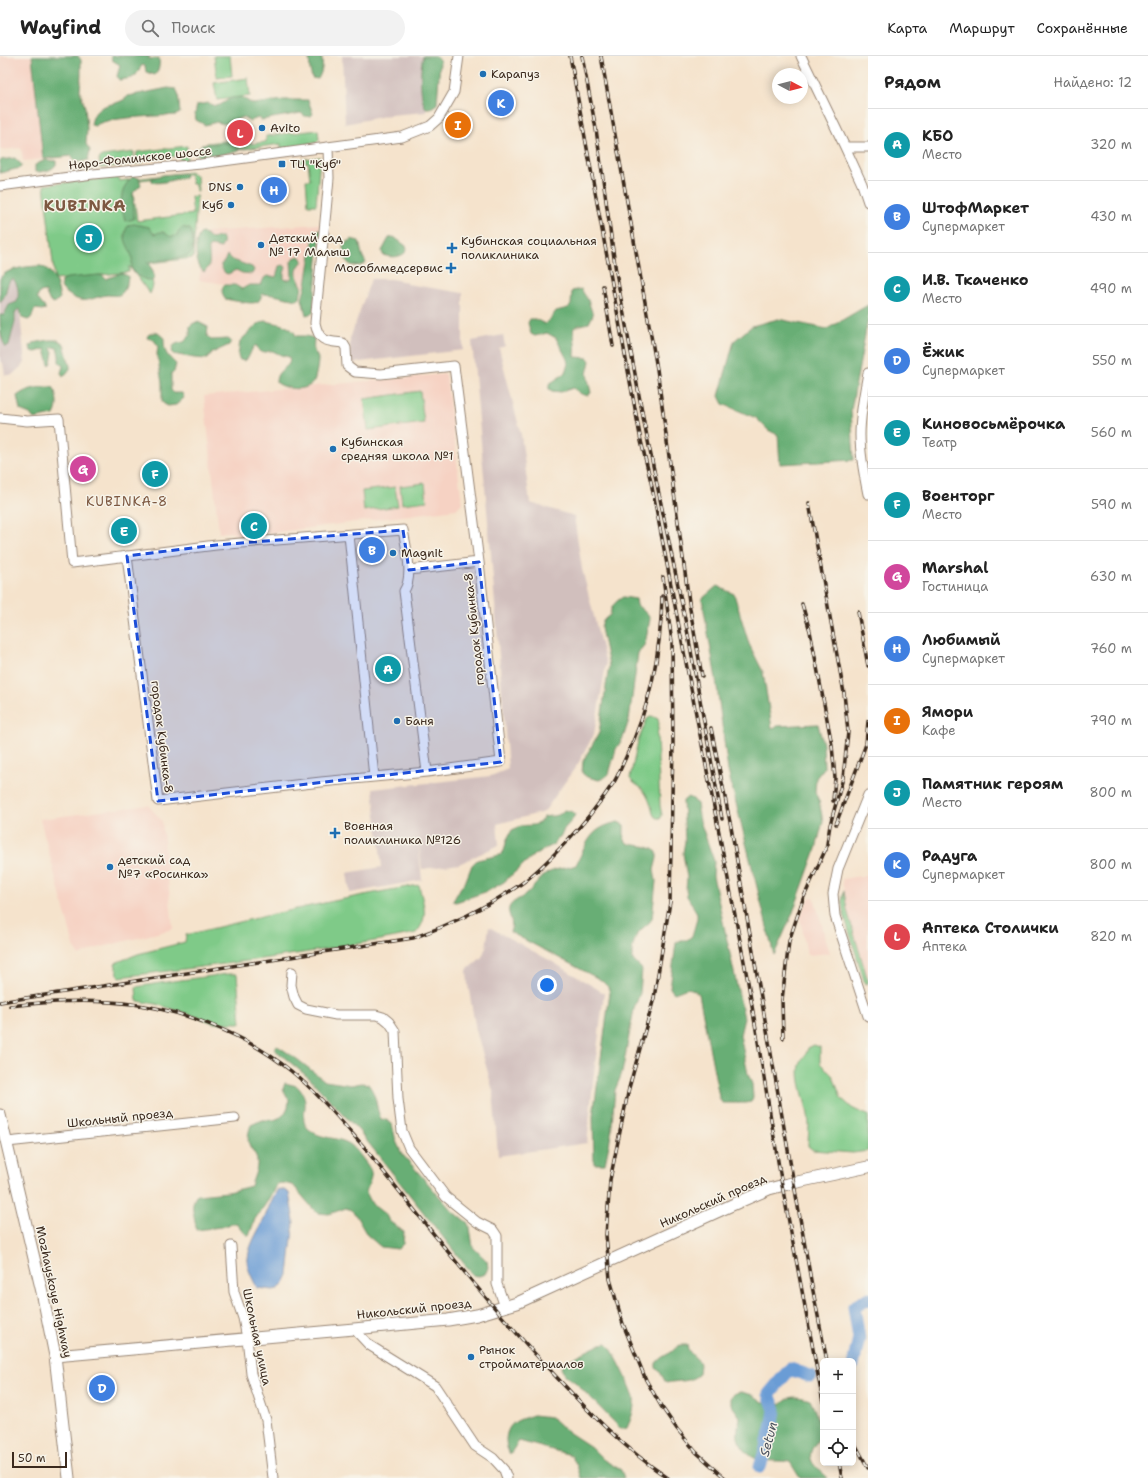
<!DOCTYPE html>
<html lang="ru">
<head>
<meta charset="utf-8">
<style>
	body { margin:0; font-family:"Shantell Sans",sans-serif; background:#f2f2f2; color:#222 }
	.controls { position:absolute; right:12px; bottom:12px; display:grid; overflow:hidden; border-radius:6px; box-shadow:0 2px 10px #0003 }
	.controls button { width:36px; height:36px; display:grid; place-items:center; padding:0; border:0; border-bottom:1px solid #e0e0e0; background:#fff; color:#222; font:20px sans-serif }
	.compass { position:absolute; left:772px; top:12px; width:36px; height:36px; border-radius:50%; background:#fff; box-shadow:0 2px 10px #0003; rotate:97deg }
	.scale { position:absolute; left:12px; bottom:10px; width:55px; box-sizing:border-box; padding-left:4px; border:2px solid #3b2a1e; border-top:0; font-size:11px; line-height:14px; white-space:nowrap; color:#3b2a1e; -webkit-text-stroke:3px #f7f3e8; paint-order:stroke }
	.you { position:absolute; left:547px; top:929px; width:14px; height:14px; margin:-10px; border:3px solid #fff; border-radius:50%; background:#1a73e8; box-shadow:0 0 0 6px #1a73e833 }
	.badge { display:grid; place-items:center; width:26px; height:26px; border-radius:50%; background:#1f6fb2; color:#fff; font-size:13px; font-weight:700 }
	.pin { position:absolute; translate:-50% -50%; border:2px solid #fff; box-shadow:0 1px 4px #0006 }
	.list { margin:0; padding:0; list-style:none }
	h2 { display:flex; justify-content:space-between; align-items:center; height:52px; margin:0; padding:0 16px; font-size:17px }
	h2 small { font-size:13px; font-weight:400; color:#767676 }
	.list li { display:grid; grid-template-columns:26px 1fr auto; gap:12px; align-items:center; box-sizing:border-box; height:72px; padding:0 16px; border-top:1px solid #e0e0e0 }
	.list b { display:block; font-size:15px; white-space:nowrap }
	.list p { margin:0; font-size:13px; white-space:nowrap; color:#767676 }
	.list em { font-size:13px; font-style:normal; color:#767676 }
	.icon { flex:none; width:22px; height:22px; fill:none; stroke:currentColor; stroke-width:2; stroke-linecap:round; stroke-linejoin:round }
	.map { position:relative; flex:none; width:868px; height:1422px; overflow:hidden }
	header { display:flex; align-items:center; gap:24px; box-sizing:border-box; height:56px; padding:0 20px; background:#fff; border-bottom:1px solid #e0e0e0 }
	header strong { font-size:19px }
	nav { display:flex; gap:22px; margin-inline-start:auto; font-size:14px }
	.search { width:280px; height:36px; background:#f2f2f2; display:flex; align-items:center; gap:10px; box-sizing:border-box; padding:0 14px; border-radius:22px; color:#767676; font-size:15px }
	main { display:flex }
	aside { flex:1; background:#fff }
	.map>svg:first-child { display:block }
	.built { fill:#f6d2c3 }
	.industrial { fill:#d1bfbd }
	.green { fill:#7fca88; stroke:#5d7a53 }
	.forest { fill:#67ae74; stroke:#516c49 }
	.water { fill:#6b9cd5; stroke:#53637a }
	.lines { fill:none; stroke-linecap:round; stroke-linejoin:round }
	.river { stroke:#6b9cd5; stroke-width:13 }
	.minor-casing { stroke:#988675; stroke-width:11 }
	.major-casing { stroke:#988675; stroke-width:13 }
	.minor { stroke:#fff; stroke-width:9 }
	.major { stroke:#fff; stroke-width:11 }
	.rail-casing { stroke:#3b2a1e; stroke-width:3.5 }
	.rail { stroke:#f7f3e8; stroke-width:2; stroke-dasharray:6; stroke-linecap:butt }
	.marked { fill:#1d4ed8; fill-opacity:0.2; stroke:#1d4ed8; stroke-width:3; stroke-dasharray:8 5; stroke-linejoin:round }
	.poi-dot { fill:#1f6fb2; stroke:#f7f3e8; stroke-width:1.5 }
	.labels { text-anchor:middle; stroke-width:3; stroke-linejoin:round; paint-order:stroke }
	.poi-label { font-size:12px; fill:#3b2a1e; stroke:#f7f3e8; text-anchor:start }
	.street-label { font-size:12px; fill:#3b2a1e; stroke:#f7f3e8 }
	.neighbourhood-label { font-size:13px; letter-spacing:1px; fill:#7d5841; stroke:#f7f3e8 }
	.water-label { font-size:13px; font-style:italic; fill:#4c525e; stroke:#f7f3e8 }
	.district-label { font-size:16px; font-weight:bold; letter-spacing:1px; fill:#7d5841; stroke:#f7f3e8 }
</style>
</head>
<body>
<header>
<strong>Wayfind</strong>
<div class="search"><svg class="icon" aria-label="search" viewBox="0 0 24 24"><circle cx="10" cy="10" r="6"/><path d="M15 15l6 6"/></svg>Поиск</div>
<nav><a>Карта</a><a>Маршрут</a><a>Сохранённые</a></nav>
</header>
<main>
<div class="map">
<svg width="868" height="1422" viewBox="0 0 868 1422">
	<rect width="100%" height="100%" fill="#f7f3e8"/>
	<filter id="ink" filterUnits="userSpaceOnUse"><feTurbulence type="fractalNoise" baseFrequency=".025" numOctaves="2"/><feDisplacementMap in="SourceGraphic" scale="8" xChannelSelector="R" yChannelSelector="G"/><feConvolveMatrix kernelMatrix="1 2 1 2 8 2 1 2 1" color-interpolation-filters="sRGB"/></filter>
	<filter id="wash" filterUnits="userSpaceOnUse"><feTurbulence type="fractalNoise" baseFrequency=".012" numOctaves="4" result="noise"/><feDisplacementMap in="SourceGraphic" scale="16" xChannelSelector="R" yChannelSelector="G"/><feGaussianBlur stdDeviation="0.9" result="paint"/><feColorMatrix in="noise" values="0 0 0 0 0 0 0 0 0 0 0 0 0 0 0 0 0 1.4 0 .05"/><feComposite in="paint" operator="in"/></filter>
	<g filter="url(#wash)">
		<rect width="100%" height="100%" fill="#f5e3cc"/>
		<!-- built -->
		<path class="built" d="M0,0H32L43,103L23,105L21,92L0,94Z
			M320,168L314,232L273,228L257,233L199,224L206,176Z
			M446,318L462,447L456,453L240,481L230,476L219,477L204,340Z
			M148,749L162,765L173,873L94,893L79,900L75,894L40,763Z
			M868,819V933L847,854L842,823Z
			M814,841L817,852L830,897L807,899L800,861L809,842Z"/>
		<!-- industrial -->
		<path class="industrial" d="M342,0H425L426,56L390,59L345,68Z
			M16,218L25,307L12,319H5L3,307L0,305V220Z
			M371,223H391L407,226V228L463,237V294L350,307V283Z
			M503,279L505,290L499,292L521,379L530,447L574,460L582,513L606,608L594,678L579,706L544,756L497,768L499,789L459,808L422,813L417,779L422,824L350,837L347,817L382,811L373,733L491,720L508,713L491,498L472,285Z
			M489,871L551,905L604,937L593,1025L587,1087L498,1100L493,1035L476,974L468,929L467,914L482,901L486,891Z"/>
		<!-- green -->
		<path class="green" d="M214,0H230L232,20L217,22Z
			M248,22L250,40L217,44L214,27Z
			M318,74L319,84L316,87H308V89L281,93V88L213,97L208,101L206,87L250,82L251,88L266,86V80Z
			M187,90V105H181L178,100L143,104V107L135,108L137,96Z
			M134,96L133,108L100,112L99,103L102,100Z
			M320,101L316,149H308L306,124H310L308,106L298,107V104Z
			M191,116L197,120L198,136H196L195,128H192L190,118L132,125L134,145L121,147L122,150L135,148L137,165L193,158L191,141L197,140L193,202L150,207L153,230L150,238L129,210V216L55,224L44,129L118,121L119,125Z
			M420,335L424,367L368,374L364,343Z
			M425,427L427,445L402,448L400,430Z
			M395,431L398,450L364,455L362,435Z
			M652,660L658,663L659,668L657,680L660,750L662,759L661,762H657L654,760C651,751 649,740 642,733C638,729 633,728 630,722L638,685L647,663Z
			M419,829C423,848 430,861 416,877C318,897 219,909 119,921L115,907L138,898L185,886L186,879C263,860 341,842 419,829Z
			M844,835L847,854L868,925V927L865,928L843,855L842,845Z
			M227,918H237L241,967H214L192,959L156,948L137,945L136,931L173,925Z
			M814,989L820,991V1007L833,1020L841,1042L852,1052L862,1057L868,1059V1095L853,1097L813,1094L808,1090C808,1080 810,1069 808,1059C806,1046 796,1022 800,1009C802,1003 807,998 808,992Z"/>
		<!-- forest -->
		<path class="forest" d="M32,0H78L81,4V19L80,35L85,51L87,73L86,88L90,94L88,104C81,106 74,108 72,100L43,103Z
			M111,0H150L148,3L159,2C160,9 159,14 155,19L146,16L145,10L142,9L136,19L132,22L119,24L117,20L120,9L112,4Z
			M309,0H321C324,8 322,16 318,23L312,22L310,14Z
			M423,0H436L440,5L437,48L431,52H426C419,44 420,10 423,0Z
			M168,32L176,33L178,37L180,57L176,59C162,60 103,61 95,70L91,69C95,42 117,53 128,40Z
			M241,41L253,48L284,44H308L313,58L311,60C306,61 304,60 301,57L261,64L258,62L250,65L243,61L224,68L217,66L205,69L196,64L195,58L197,49L208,47L215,50L220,49L231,42Z
			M235,86L238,87L239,91L238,95L234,96L227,97L216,101L200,102L197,99L198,92L201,89Z
			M15,102L22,109L20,112L0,117V104Z
			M45,104L56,105V109C51,115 43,116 35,116V109Z
			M182,117L185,118V122C175,122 162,129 152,126V122L163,119Z
			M133,120L139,122L141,129L133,137L134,163L126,165C118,149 120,132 133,120Z
			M134,168L149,171L153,177L156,178L159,176H163C169,179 170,183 177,179L178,176L182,171L190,173C194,179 193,191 191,198L187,200L178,202L147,206L152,213L155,222L152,225C147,225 136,220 133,215C130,210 133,207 132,202C130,189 120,185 128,169Z
			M317,174H321L313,257L306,259L302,243L306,229L314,180Z
			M201,177L206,178L212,183L218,181H222C225,185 223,188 221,192L210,190L209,191C208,199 213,210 204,216C195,210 193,184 201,177Z
			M394,181L406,190L407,194C403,202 391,202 383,199L382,195L389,182Z
			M351,183L359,185L362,199L366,207C363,209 361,210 357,210C345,210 344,200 343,190Z
			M227,199L233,204L252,211L254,214L252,218L242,217L236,214L228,218L225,217L221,211V208L224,206Z
			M299,200L302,202L303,205C294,215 296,219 302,230L300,242L297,244C285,242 274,238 262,238C261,241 260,245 257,246C252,249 231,244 225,243C222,239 221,234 224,229H235L242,233L249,229H261L264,222L267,220L276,221L279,210L283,209L286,211L284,218V223L288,224L292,222L291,205L294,202Z
			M41,210C55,215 57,229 60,242L55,247L50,246L45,235L40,236L37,242L46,253L42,254L35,253L31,262L28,264L22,262L20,253L17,254L15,257V266L9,289L6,291C0,283 0,269 0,259H4L9,249L17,246C19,239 19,229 13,223L10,224C5,232 7,240 0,246C0,239 0,230 0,223C4,212 31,210 41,210Z
			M121,217L128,220C128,225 125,237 119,239C116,240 111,239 107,239C89,242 85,250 68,238C63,235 60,232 61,225L67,222L99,219L103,220L106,223Z
			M581,233L588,244L593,259L589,267C568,271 574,271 575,288C576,292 575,297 575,301L588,302L590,305L587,318L591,337C585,343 579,336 573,332L561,336L552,335L549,333V328L561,320L565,316L568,308L567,303L556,282L547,277L535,280L531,278L528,267L530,263H535L545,268L551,262L556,255L568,252L571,249L572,235Z
			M868,249V263L851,354L854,404L780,408L778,379L768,374L756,362L723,348L719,340L734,285L752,270L778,263L827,273Z
			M265,265C275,267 293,269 296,280H306L314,282C314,286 313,291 314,295C315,298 318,300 318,303C318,309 316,320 314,325C307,337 284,333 276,326C276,311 293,313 289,301C286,300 282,300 279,298C270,294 273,294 263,297L259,295L256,289C250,293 251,300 245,305L240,304L238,300L240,285L258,268Z
			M198,266L208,271L207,280L211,284L228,283L231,285L229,289L212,297L207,303L194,302L173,298C170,289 176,287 184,286L190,279V270L194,267Z
			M154,276L158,277L164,282C164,297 166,298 176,308L174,316L171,317V334L174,337H182L184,342L176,349L168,350L164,348L162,345V327L157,298L158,290L154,284L147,282L148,279Z
			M49,284H58L64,288L70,310V313L63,321L61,317L63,310L59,306V300L57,292L53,291L51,293L53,296L51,307L49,309L45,293L36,296L31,295L30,290L33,287Z
			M51,331L54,332C57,342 59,350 54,359L34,363L30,358L20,354L17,340C27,332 38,331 51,331Z
			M717,530L734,538L749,588L763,616L772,672L778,670L818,668L823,688L824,712L816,722L815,736L819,745L823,765L816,793L792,859L774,899L728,715L716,623L702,543Z
			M623,541L636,543L637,549L647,558L650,563L645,588L638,597L629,664L623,682L616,693L609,718L604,722L599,724L587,721L582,717L583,705L599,677L609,610L601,572C602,565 604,563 610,559C611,550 616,545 623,541Z
			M688,741L693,743L697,748L700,765L714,805L713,820L744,962L740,979L748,1018L752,1028L753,1041L751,1046L745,1047H722L719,1041L699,938C688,928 685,934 674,937L670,932L676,887L681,884H687L692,880L697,863V857L687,840L686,834L687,822L683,797L685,785L683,745Z
			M564,754L570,755L575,758L573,763L564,773L562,778L553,789L535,798L504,826L488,835L456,846L453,845L461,831L465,827L472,809L477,804L500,799L504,795L507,783L512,774C515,773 518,771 521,770C532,768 536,772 544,761C553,759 558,762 564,754Z
			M618,766L624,769V782L627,787C638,791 647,788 657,796V802L654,814L656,825L652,863C649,868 643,871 639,876C634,882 630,897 633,904C635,907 640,911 642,913L640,937L634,953L622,1017L615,1034L611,1079L605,1108H594L593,1060L610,937L608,931L601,924L510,876C515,864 507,860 509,852C511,846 519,843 524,840C532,834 538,824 546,818C555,812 565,813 576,809C588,785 590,772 618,766Z
			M276,989L297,1003L325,1025L351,1029L362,1027L368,1028C378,1040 375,1051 381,1063L387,1064L392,1068L396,1085L402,1098L454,1157L467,1166L470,1172L473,1191L487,1205L488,1212L485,1218L479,1220L473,1219L359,1075L309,1022L274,993Z
			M285,1027L297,1030C301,1034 305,1040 305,1046C306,1054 301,1063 306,1070C318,1085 337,1079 351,1089C355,1092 359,1098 363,1103C375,1118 372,1118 366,1136L372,1148L386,1159L389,1165L404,1176L403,1188L398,1193L381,1191L367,1179L355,1158L351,1154L346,1152L329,1158L317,1157L309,1148L293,1129L282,1127L277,1128L265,1149L255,1163L249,1180C243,1177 241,1172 237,1168H231L221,1171L196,1174C196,1162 188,1150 197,1139L228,1136L251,1130C253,1122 258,1113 257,1105C257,1098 251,1094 249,1088C247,1082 249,1074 251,1069L262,1064H274L281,1061L285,1057L288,1051L289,1044L283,1033Z
			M607,1287C613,1293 633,1334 634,1342C635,1353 631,1363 627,1372L623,1373L620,1372L575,1326L565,1320L561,1312L565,1306L601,1288Z
			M680,1289H687C689,1300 698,1301 700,1308C700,1311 699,1315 699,1318C690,1327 678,1324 666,1327L660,1316L656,1312V1307C660,1302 664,1300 670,1297C674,1294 676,1291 680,1289Z
			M741,1336L753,1339L763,1346L781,1348C788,1339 799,1340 810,1344C814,1352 821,1368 820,1377C819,1387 808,1392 811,1403C814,1412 823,1416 828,1422H800L790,1406C772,1403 755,1409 744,1393C734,1380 738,1375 740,1361L731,1348V1342L735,1337Z
			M533,1359L551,1361L565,1374L591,1391L604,1404L621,1414L624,1422H581L577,1410L571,1399L519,1385L510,1398C507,1393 506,1389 506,1383C508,1365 519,1364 533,1359Z"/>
		<!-- water -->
		<path class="water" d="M278,1133L284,1134L289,1137L294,1165L288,1219L283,1229L278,1233L273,1234L257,1232C254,1225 249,1217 248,1210C246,1191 258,1177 265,1161C269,1151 272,1142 278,1133Z"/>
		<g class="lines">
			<!-- river -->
			<path class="river" d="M853,1309L859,1282L854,1251L868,1243
				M760,1411L772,1372L775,1354L769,1338L790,1313L810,1320"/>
		</g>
	</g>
	<g filter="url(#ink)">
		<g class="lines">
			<defs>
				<path id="minor" d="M801,0L845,91L862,128L868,146
					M845,91H868
					M0,130L93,118L201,108L402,81L430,70L439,62L454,36L459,0
					M868,317C864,338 860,358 860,379C860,399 864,419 868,438
					M0,362L27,365L59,363L72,507L216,489L403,474C406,491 414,520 404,535L427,716
					M349,479L374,721
					M127,500L158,745L321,726L427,716L501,706L479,506L454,310L381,318L355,316L347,310L346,292L343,287C326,285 319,286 315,267L326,155L329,122L328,92
					M409,514L479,506
					M868,739L838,813L833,838L835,860L868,960
					M292,916L291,929L294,941L298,949L306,953L336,959H376L383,961L389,966L395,975L398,1043L402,1075L409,1092L446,1141L477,1166L493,1174L497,1180V1228L505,1251
					M7,1086L235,1062
					M231,1190L234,1236L243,1262L247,1282L251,1318L266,1364L273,1422
					M354,1273L369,1289L435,1330L475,1390L493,1402L504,1414L507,1422"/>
				<path id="major" d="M0,1059L42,1236L55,1300L69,1422
					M55,1300L354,1273L448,1264L477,1259L517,1247L732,1149L769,1133L788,1128L868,1111"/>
			</defs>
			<!-- minor casing -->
			<use href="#minor" class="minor-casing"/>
			<!-- major casing -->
			<use href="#major" class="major-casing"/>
			<!-- minor -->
			<use href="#minor" class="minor"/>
			<!-- major -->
			<use href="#major" class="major"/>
			<defs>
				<path id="rail" d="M570,0L641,385L651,426L748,926L782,1129L823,1346
					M582,0L596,73L616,216L644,366L686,568L722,763
					M601,0L657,313L690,553L702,620
					M603,230L613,290
					M809,447L844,637L848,676L843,722L830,769L826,794
					M663,521L672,586L673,687L670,846L654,942L629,1032L610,1124L606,1179L610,1223L623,1268L646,1324L661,1350L677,1373L696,1396L725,1422
					M802,548L810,575L832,689L835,722L833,745
					M858,556L868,610
					M711,672L731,771L812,1230L827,1305
					M836,768L866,688L868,665
					M0,946L413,882C450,869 485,852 518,830C536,818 553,800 567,785C585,766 600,747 614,726C619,718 622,709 626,701C650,651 661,595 662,540
					M10,950C43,946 76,944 109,946C172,949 242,975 291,1015C318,1037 341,1065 364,1091C424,1166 483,1242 548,1312C585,1352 623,1392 668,1422
					M783,982L782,944L789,885L803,843L828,788
					M853,1384L868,1412
					M839,1407L842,1422"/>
			</defs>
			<!-- rail casing -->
			<use href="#rail" class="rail-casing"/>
			<!-- rail -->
			<use href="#rail" class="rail"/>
		</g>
	</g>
	<!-- marked area -->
	<path class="marked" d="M403,474L409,514L479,506L501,706L158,745L127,500L216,489Z"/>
	<!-- markers -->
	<g class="poi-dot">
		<circle cx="483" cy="18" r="4"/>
		<circle cx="262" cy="72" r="4"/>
		<rect x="278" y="104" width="8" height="8" rx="2"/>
		<circle cx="240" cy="131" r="4"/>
		<circle cx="231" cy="149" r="4"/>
		<circle cx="261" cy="189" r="4"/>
		<path d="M450 186h4v4h4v4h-4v4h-4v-4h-4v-4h4z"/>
		<path d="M449 206h4v4h4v4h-4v4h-4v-4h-4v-4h4z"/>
		<circle cx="333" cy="393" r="4"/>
		<circle cx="393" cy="497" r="4"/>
		<circle cx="397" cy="665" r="4"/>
		<path d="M333 771h4v4h4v4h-4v4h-4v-4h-4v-4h4z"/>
		<circle cx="110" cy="811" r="4"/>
		<circle cx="471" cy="1301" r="4"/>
	</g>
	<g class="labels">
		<!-- poi labels -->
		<g class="poi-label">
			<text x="491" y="22">Карапуз</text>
			<text x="270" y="76">Avito</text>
			<text x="290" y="112">ТЦ "Куб"</text>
			<text x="232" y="135" text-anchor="end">DNS</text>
			<text x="223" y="153" text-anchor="end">Куб</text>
			<text x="269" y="186">Детский сад<tspan x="269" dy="14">№ 17 Малыш</tspan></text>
			<text x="461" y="189">Кубинская социальная<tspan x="461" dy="14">поликлиника</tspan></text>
			<text x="443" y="216" text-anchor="end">Мособлмедсервис</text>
			<text x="341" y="390">Кубинская<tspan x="341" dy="14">средняя школа №1</tspan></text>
			<text x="401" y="501">Magnit</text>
			<text x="405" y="669">Баня</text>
			<text x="344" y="774">Военная<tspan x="344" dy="14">поликлиника №126</tspan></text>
			<text x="118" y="808">детский сад<tspan x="118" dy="14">№7 «Росинка»</tspan></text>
			<text x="479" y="1298">Рынок<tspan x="479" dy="14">стройматериалов</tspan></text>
		</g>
		<!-- street labels -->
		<g class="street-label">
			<text transform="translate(140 102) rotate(-6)" y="4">Наро-Фоминское шоссе</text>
			<text transform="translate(474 573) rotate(-96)" y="4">городок Кубинка-8</text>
			<text transform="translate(162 681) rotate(83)" y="4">городок Кубинка-8</text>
			<text transform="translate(120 1062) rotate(-6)" y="4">Школьный проезд</text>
			<text transform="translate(713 1145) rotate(-24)" y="4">Никольский проезд</text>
			<text transform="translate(54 1236) rotate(78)" y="4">Mozhayskoye Highway</text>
			<text transform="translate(414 1253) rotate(-6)" y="4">Никольский проезд</text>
			<text transform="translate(257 1281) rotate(78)" y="4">Школьная улица</text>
		</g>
		<!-- neighbourhood labels -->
		<g class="neighbourhood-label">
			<text x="127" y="450">KUBINKA-8</text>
		</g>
		<!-- water labels -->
		<g class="water-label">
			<text transform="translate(768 1383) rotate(-75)" y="5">Setun</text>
		</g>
		<!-- district labels -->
		<g class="district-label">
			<text x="85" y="155">KUBINKA</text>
		</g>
	</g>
</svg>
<div class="controls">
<button>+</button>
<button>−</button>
<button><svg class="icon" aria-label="locate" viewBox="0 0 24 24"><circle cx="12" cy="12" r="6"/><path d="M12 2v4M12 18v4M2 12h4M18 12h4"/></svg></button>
</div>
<svg class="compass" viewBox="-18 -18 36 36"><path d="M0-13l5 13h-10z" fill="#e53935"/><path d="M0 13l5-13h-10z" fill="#767676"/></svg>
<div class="scale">50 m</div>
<div class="you"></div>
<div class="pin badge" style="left:388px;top:613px;background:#0f9aa8">A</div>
<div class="pin badge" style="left:372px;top:494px;background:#3f7fe0">B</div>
<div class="pin badge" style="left:254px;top:470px;background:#0f9aa8">C</div>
<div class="pin badge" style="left:102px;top:1332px;background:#3f7fe0">D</div>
<div class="pin badge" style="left:124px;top:475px;background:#0f9aa8">E</div>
<div class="pin badge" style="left:155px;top:418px;background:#0f9aa8">F</div>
<div class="pin badge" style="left:83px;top:413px;background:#d1479c">G</div>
<div class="pin badge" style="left:274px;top:134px;background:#3f7fe0">H</div>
<div class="pin badge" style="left:458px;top:69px;background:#e8710a">I</div>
<div class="pin badge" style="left:89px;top:182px;background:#0f9aa8">J</div>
<div class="pin badge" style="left:501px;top:47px;background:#3f7fe0">K</div>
<div class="pin badge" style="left:240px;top:77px;background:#e0444e">L</div>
</div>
<aside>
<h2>Рядом<small>Найдено: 12</small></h2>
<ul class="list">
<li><span class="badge" style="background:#0f9aa8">A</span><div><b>КБО</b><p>Место</p></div><em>320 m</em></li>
<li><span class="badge" style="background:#3f7fe0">B</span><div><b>ШтофМаркет</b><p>Супермаркет</p></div><em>430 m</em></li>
<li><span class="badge" style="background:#0f9aa8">C</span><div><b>И.В. Ткаченко</b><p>Место</p></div><em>490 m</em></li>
<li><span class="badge" style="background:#3f7fe0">D</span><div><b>Ёжик</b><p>Супермаркет</p></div><em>550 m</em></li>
<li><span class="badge" style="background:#0f9aa8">E</span><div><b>Киновосьмёрочка</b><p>Театр</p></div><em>560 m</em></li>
<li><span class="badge" style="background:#0f9aa8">F</span><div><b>Военторг</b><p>Место</p></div><em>590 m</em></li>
<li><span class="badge" style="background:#d1479c">G</span><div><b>Marshal</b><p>Гостиница</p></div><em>630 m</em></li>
<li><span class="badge" style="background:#3f7fe0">H</span><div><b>Любимый</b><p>Супермаркет</p></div><em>760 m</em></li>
<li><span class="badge" style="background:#e8710a">I</span><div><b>Ямори</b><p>Кафе</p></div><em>790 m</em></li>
<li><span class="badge" style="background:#0f9aa8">J</span><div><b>Памятник героям</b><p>Место</p></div><em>800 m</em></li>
<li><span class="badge" style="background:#3f7fe0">K</span><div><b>Радуга</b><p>Супермаркет</p></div><em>800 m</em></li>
<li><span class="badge" style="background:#e0444e">L</span><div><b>Аптека Столички</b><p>Аптека</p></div><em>820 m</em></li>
</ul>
</aside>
</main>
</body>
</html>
